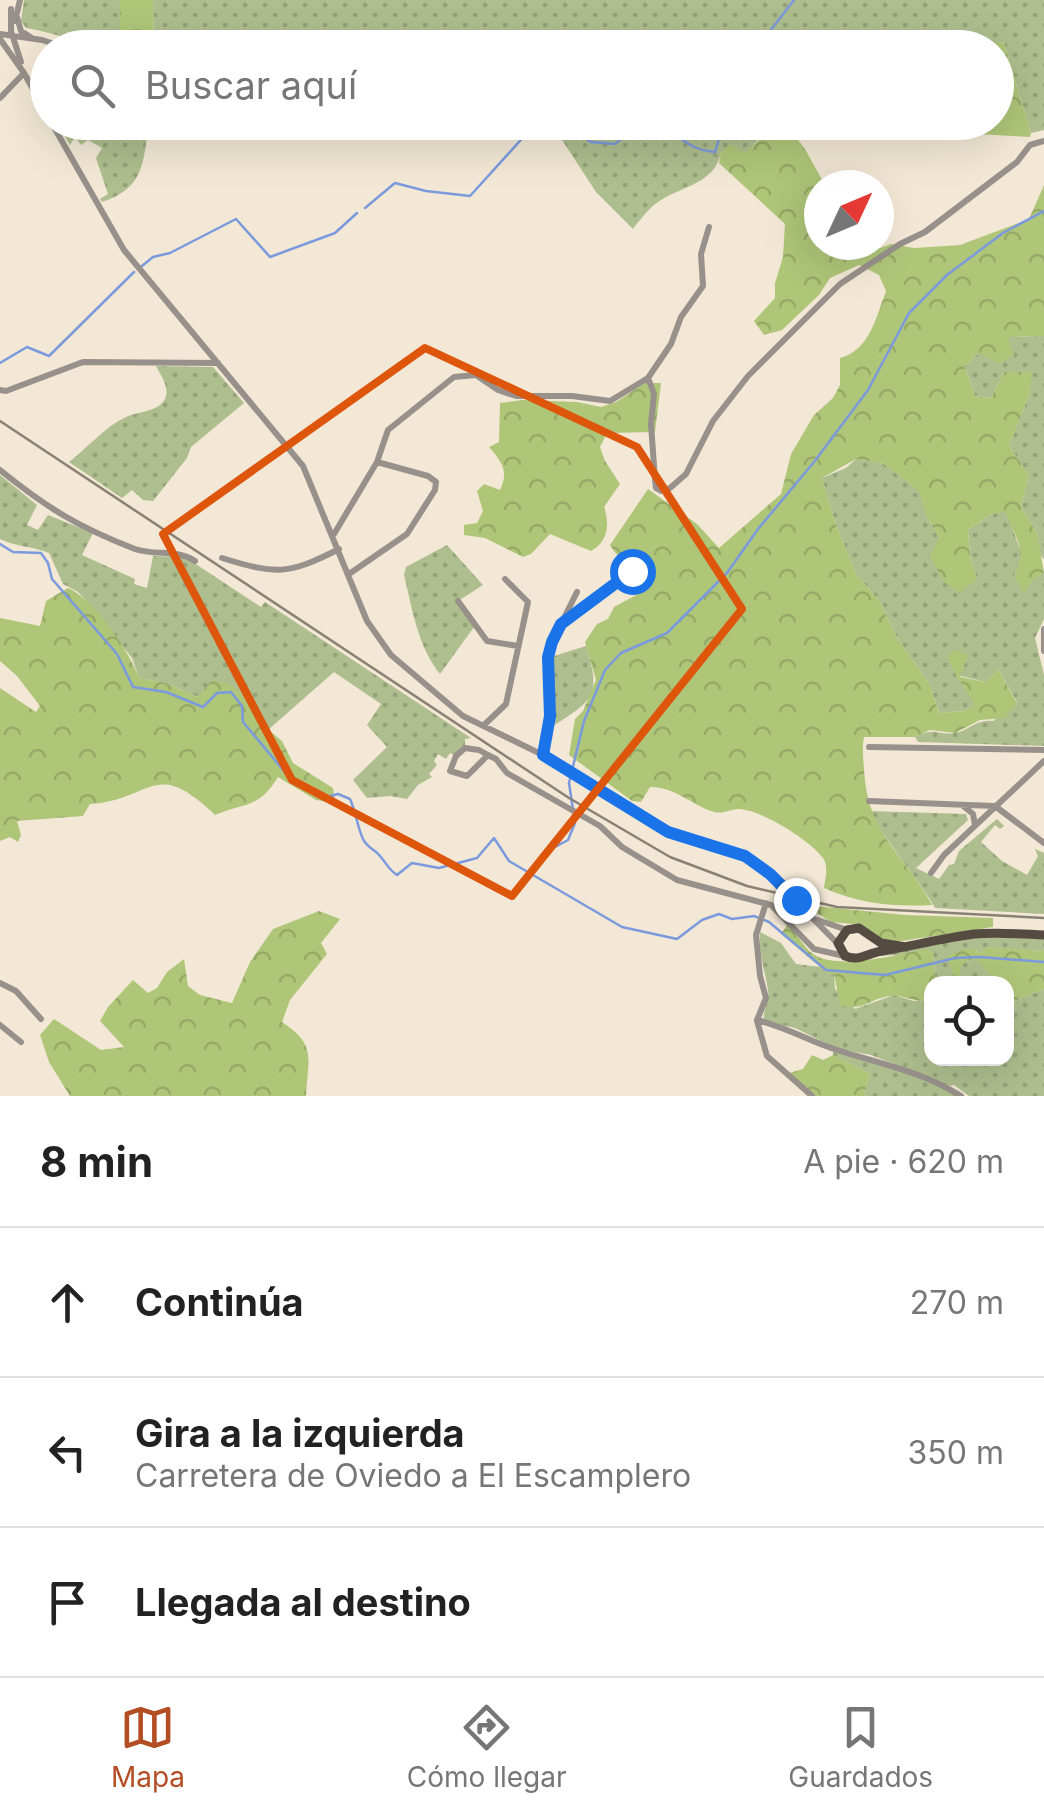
<!DOCTYPE html>
<html lang="es">
<head>
<meta charset="utf-8">
<style>
	body { margin:0; font-family:Inter,sans-serif; background:#f6f6f6; color:#222 }
	.controls { position:absolute; right:30px; bottom:30px; display:grid; overflow:hidden; border-radius:20px; box-shadow:0 10px 40px #0002 }
	.controls button { width:90px; height:90px; display:grid; place-items:center; padding:0; border:0; border-bottom:2px solid #e0e0e0; background:#fff; color:#222; font:50px sans-serif }
	.compass { position:absolute; left:804px; top:170px; width:90px; height:90px; border-radius:50%; background:#fff; box-shadow:0 10px 40px #0002; rotate:46deg }
	.stop { position:absolute; width:30px; height:30px; margin:-22px; border:8px solid #1a73e8; border-radius:50%; background:#fff }
	.stop.end { background:#1a73e8; border-color:#fff; box-shadow:0 2px 10px #0008 }
	.list { margin:0; padding:0; list-style:none }
	h2 { display:flex; justify-content:space-between; align-items:center; height:130px; margin:0; padding:0 40px; font-size:42px }
	h2 small { font-size:32px; font-weight:400; color:#767676 }
	.list li { display:grid; grid-template-columns:65px 1fr auto; gap:30px; align-items:center; box-sizing:border-box; height:150px; padding:0 40px; border-top:2px solid #e0e0e0 }
	.list b { display:block; font-size:38px; white-space:nowrap }
	.list p { margin:0; font-size:32px; white-space:nowrap; color:#767676 }
	.list em { font-size:32px; font-style:normal; color:#767676 }
	.icon { flex:none; width:55px; height:55px; fill:none; stroke:currentColor; stroke-width:2; stroke-linecap:round; stroke-linejoin:round }
	.map { position:relative; flex:none; width:1044px; height:1096px; overflow:hidden }
	.search { position:absolute; background:#fff; box-shadow:0 10px 40px #0002; left:30px; right:30px; top:30px; height:110px; display:flex; align-items:center; gap:25px; box-sizing:border-box; padding:0 35px; border-radius:55px; color:#767676; font-size:38px }
	.sheet { height:580px; background:#fff }
	nav { display:flex; justify-content:space-around; align-items:center; box-sizing:border-box; height:140px; border-top:2px solid #e0e0e0; background:#fff; font-size:28px; color:#767676 }
	nav a { display:grid; justify-items:center; gap:5px }
	nav .on { color:#b34d23 }
	.map>svg:first-child { display:block }
	.grass { fill:url(#grass-dots) }
	.forest { fill:url(#forest-crowns) }
	.lines { fill:none; stroke-linecap:round; stroke-linejoin:round }
	.stream { stroke:#7b9add; stroke-width:2.5 }
	.minor { stroke:#98918b; stroke-width:6 }
	.major { stroke:#564b40; stroke-width:9 }
	.rail { stroke:#898174; stroke-width:2.5 }
	.route { stroke:#1a73e8; stroke-width:12 }
	.marked { fill:none; stroke:#de550c; stroke-width:8; stroke-linejoin:round }
</style>
</head>
<body>
<div class="map">
<svg width="1044" height="1096" viewBox="0 0 1044 1096">
	<defs>
		<pattern id="grass-dots" width="8" height="8" patternUnits="userSpaceOnUse" patternTransform="scale(2.5)"><rect width="8" height="8" fill="#aebe8e"/><path d="M2 2h.1M6 6h.1" fill="none" stroke="#95a279" stroke-width="1.8" stroke-linecap="round"/></pattern>
		<pattern id="forest-crowns" width="20" height="18" patternUnits="userSpaceOnUse" patternTransform="scale(2.5)"><rect width="20" height="18" fill="#afc679"/><path d="M2 6a3 3 0 1 1 6 0M12 15a3 3 0 1 1 6 0" fill="none" stroke="#96a967"/></pattern>
	</defs>
	<rect width="100%" height="100%" fill="#f3e8d5"/>
	<!-- grass -->
	<path class="grass" d="M24,0H120V47C84,47 62,34 26,28L21,21Z
		M153,0H1044V130L1031,133L1004,42C978,47 960,49 936,39L914,48H502L493,42L476,48L154,47Z
		M57,123H149C143,162 145,188 102,202L100,199L108,194L96,158L102,148L88,140L81,145L75,137L70,145Z
		M551,123H772L746,154L721,152C715,186 677,186 654,205C646,212 639,221 633,229L596,192Z
		M1044,336V559L1040,555L1037,533L1021,507L1029,475L1009,446L1030,393L1004,372L991,398L975,396L965,367L978,353L1014,356L1007,337Z
		M156,366L213,367L244,403L191,447L187,458L153,501L143,500L132,490L122,498L69,462C87,448 106,426 126,417C138,411 162,412 166,396C169,386 160,374 156,366Z
		M856,459L884,464L920,491L926,515L939,538L977,579L970,556L968,530L990,515L1006,510L1023,558L1014,576L1032,580L1044,573V619L1035,638L1044,675V746L918,742L915,737C937,726 937,736 955,733C970,730 976,719 993,721L1017,702L998,669L986,682L956,675L976,705L964,711L939,713L930,685L897,638L880,602L856,574L835,522L822,478L846,468Z
		M0,475L37,505L27,525L38,530L48,515L93,533L82,555L135,579L134,584L147,588L153,556L185,557L261,607L265,602L471,738L465,739V746L454,755L450,753L446,759L438,754L434,761L437,765L429,774L432,777L418,785L407,799L390,796L367,798L353,780L387,747L367,725L381,704L334,672L268,730L252,712L250,702L198,697L166,683L139,678L132,658L90,605L78,592L63,584L49,553C32,546 16,547 0,539Z
		M447,545L483,585L458,601L474,627L440,674C418,647 412,608 404,575L406,567Z
		M586,646C602,697 593,700 550,728L553,697L551,657Z
		M869,811L966,814L968,820L916,868L939,879L949,865L954,864L959,851L997,819L1004,826L1000,829L995,825L981,842L1002,861L1027,875L1038,856L1035,849L1044,853V914L935,908C915,874 889,846 869,811Z
		M760,932L781,943L796,964L820,967L834,974L835,989L855,1009L894,995L914,1001L931,1000L932,1058H1006L1007,1004L1044,989V1096H969L954,1085L950,1086L871,1055L838,1049L795,1028L764,1021C762,1011 770,1001 768,990C765,970 758,953 760,932Z
		M977,937L1044,938V951L987,948L979,953L976,949L961,967L966,961L979,959L987,972L1006,983H936L933,953L879,956L866,961V957Z
		M833,1050L896,1068L960,1096H864L870,1074L833,1055Z"/>
	<!-- forest -->
	<path class="forest" d="M120,0H153L154,47H120Z
		M1004,42L1031,133L1030,137L919,131L916,123L996,122V48L972,47Z
		M785,123L805,149L825,185H819V245H864L869,252L891,244L914,248L960,245L1029,219L1044,185V336L1008,337L1014,356L999,363L978,353L965,367L975,396L991,398L1004,372H1032L1030,393L1009,446L1029,475L1021,507L1037,533L1044,573L1032,580L1024,593L1014,576C1029,550 1014,536 1005,511L990,515L968,530L970,556L977,579L960,593L944,582L930,556L939,538L926,515L919,491L884,464L856,459L822,478L835,522L856,574L880,602L897,638L930,685L939,713L964,711L975,705L956,675L948,657L954,650L968,655L960,677L986,682L998,669L1017,703L1005,718L980,720L955,733L930,730L915,737H864C862,747 863,757 864,768C867,835 903,851 932,905C895,907 859,904 824,888C825,879 829,867 823,858C810,840 759,808 737,809C728,810 724,814 714,812C691,805 676,787 650,787L641,802L632,801L569,755L575,719L583,711L596,680L585,642L597,624L608,619L614,607L649,588C640,569 620,563 610,545L648,489L697,524L719,548L781,494L791,454L814,415L833,398L840,385V358C870,350 876,317 886,291L879,275L859,265L830,278L819,295L782,330L764,335L754,321L775,298V283L783,257L785,224L719,163L721,152L730,144L746,153L762,137L768,124Z
		M645,383H661L655,432L607,433L600,447L605,461L620,484L604,507C610,524 608,542 591,551L550,534L531,554L523,557L485,538L464,535V525L477,523L483,511L477,491L484,484L500,490C509,471 502,462 489,447L499,442L500,403L522,400L577,402L601,407L616,402Z
		M68,588C94,599 130,652 139,678L166,683L198,697L212,680L228,683L250,702L259,722L282,741L293,763L333,788L335,803L316,800L278,777C259,808 247,802 215,815C154,756 153,800 90,804L83,816L17,821L21,835L18,842L10,837L0,841V688L36,712L40,706L17,676L0,661V618L40,626L46,601Z
		M804,905L906,915L993,918V927L895,942L881,939L863,925L831,922Z
		M319,911L340,919L321,943L327,954L290,1000L282,1022C317,1045 308,1058 306,1096H70L49,1062L40,1035L54,1019L101,1050L124,1047L100,1021L108,1007L133,980L148,993L157,988L167,972L184,959L188,986L200,995L232,1003L250,962L273,929Z
		M787,925C798,933 803,947 813,954C838,971 899,954 928,949L933,953L936,983L932,984L931,1000C917,1004 903,994 890,996C868,999 864,1012 840,1005L834,974L827,973L781,934Z
		M987,947L1044,951V989L1007,1004L1006,984L987,972L978,960L966,961L961,967L960,977L953,975L947,956L965,949H976L979,953Z
		M812,1055L823,1060L833,1055L870,1074L864,1096H814L789,1073L803,1069Z"/>
	<g class="lines">
		<!-- stream -->
		<path class="stream" d="M757,48L794,0
			M365,208L395,183L426,191L470,196L528,132L563,125L591,142L615,144C673,95 663,148 715,152L724,122
			M142,266L153,257L170,253L236,219L270,257L335,233L357,213
			M0,363L27,347L49,356L134,272
			M0,544L13,552L41,553L48,563L52,579L117,654L133,687L166,692L203,707L217,693L231,692L242,706L243,722L289,777L323,798L338,794L350,799C356,812 357,826 363,839C367,848 375,849 380,856C387,864 389,870 397,875L412,863L439,868L477,858L494,838L509,861L622,927L677,939L702,920L719,914L732,919L754,916L769,922L826,970L885,975L955,958L979,957L1044,962
			M534,871L542,854L568,840L575,823L569,783L584,721L605,670L621,653L667,633L727,573L758,529L814,462L868,390L909,313L947,275L1003,233L1044,211"/>
		<!-- minor -->
		<path class="minor" d="M11,9V31L21,62
			M17,17L21,31L32,38
			M15,21L20,0
			M0,34L42,40L67,48
			M0,39L24,73L48,116
			M488,48H489
			M0,98L24,73
			M51,122L124,250L303,466L367,621L391,655L463,716L543,755L649,822L668,832L745,856L759,864L837,943
			M648,378L654,394L651,424L655,480L656,488L661,491L670,488L686,474L713,421L748,376L840,284L900,244L925,232L1017,162L1030,145L1044,141
			M0,390L6,391L83,362L218,363
			M0,470C47,508 78,527 135,549C156,556 177,549 195,561
			M334,534L377,462L388,430L454,377L476,375L498,390L516,396H572L610,401L648,378L671,344L681,317L703,286L701,254L709,227
			M222,558C277,575 288,575 339,549
			M349,574L407,534L435,490L436,482L428,476L377,462
			M458,601L487,641L518,646
			M566,620L633,571
			M1044,629V651
			M483,726L506,704L528,602L505,579
			M869,747L1044,750
			M488,755L479,750L465,748L456,756L450,771L467,776L488,755L496,759L507,773L600,826L622,847L677,880L771,905L814,949L844,956
			M543,755L549,716L548,657L552,642L577,592
			M869,801L994,806
			M962,805L973,814L975,825
			M995,806L1044,843
			M931,873L944,855L1044,761
			M780,911L791,910L796,900
			M818,920L847,930
			M0,983L16,991L41,1019
			M757,1020C789,1028 808,1041 837,1050C879,1063 923,1072 961,1096
			M757,1020L766,998L760,976L756,935L766,903
			M757,1021L767,1056L812,1096
			M0,1025L21,1042"/>
		<!-- major -->
		<path class="major" d="M906,947L881,943L859,928L847,930L838,943L845,956C860,962 867,953 882,951C912,946 943,938 974,934C997,932 1021,934 1044,935"/>
		<!-- rail -->
		<path class="rail" d="M0,421L569,798L670,857L747,886L837,907L1044,918"/>
	</g>
	<g class="lines">
		<!-- route -->
		<path class="route" d="M632,571L561,624L552,642L548,657L550,716L543,755L668,832L745,856L770,874L796,900"/>
	</g>
	<!-- marked area -->
	<path class="marked" d="M425,348L637,447L742,609L512,896L292,780L163,534Z"/>
</svg>
<div class="controls">
<button><svg class="icon" aria-label="locate" viewBox="0 0 24 24"><circle cx="12" cy="12" r="6"/><path d="M12 2v4M12 18v4M2 12h4M18 12h4"/></svg></button>
</div>
<svg class="compass" viewBox="-18 -18 36 36"><path d="M0-13l5 13h-10z" fill="#e53935"/><path d="M0 13l5-13h-10z" fill="#767676"/></svg>
<div class="stop" style="left:632px;top:571px"></div>
<div class="stop end" style="left:796px;top:900px"></div>
<div class="search"><svg class="icon" aria-label="search" viewBox="0 0 24 24"><circle cx="10" cy="10" r="6"/><path d="M15 15l6 6"/></svg>Buscar aquí</div>
</div>
<section class="sheet">
<h2>8 min<small>A pie · 620 m</small></h2>
<ul class="list">
<li><svg class="icon" aria-label="ahead" viewBox="0 0 24 24"><path d="M12 20V5M6 11l6-6 6 6"/></svg><div><b>Continúa</b></div><em>270 m</em></li>
<li><svg class="icon" aria-label="left" viewBox="0 0 24 24"><path d="M17 20v-9H6M10 6l-5 5 5 5"/></svg><div><b>Gira a la izquierda</b><p>Carretera de Oviedo a El Escamplero</p></div><em>350 m</em></li>
<li><svg class="icon" aria-label="arrive" viewBox="0 0 24 24"><path d="M6 21V4h12l-3 4 3 4H6"/></svg><div><b>Llegada al destino</b></div></li>
</ul>
</section>
<nav>
<a class="on"><svg class="icon" aria-label="map" viewBox="0 0 24 24"><path d="M3 6l6-2 6 2 6-2v14l-6 2-6-2-6 2zM9 4v14M15 6v14"/></svg>Mapa</a>
<a><svg class="icon" aria-label="directions" viewBox="0 0 24 24"><path d="M12 3l9 9-9 9-9-9zM9 14v-3h6M13 9l2 2-2 2"/></svg>Cómo llegar</a>
<a><svg class="icon" aria-label="saved" viewBox="0 0 24 24"><path d="M7 4h10v16l-5-4-5 4z"/></svg>Guardados</a>
</nav>
</body>
</html>
